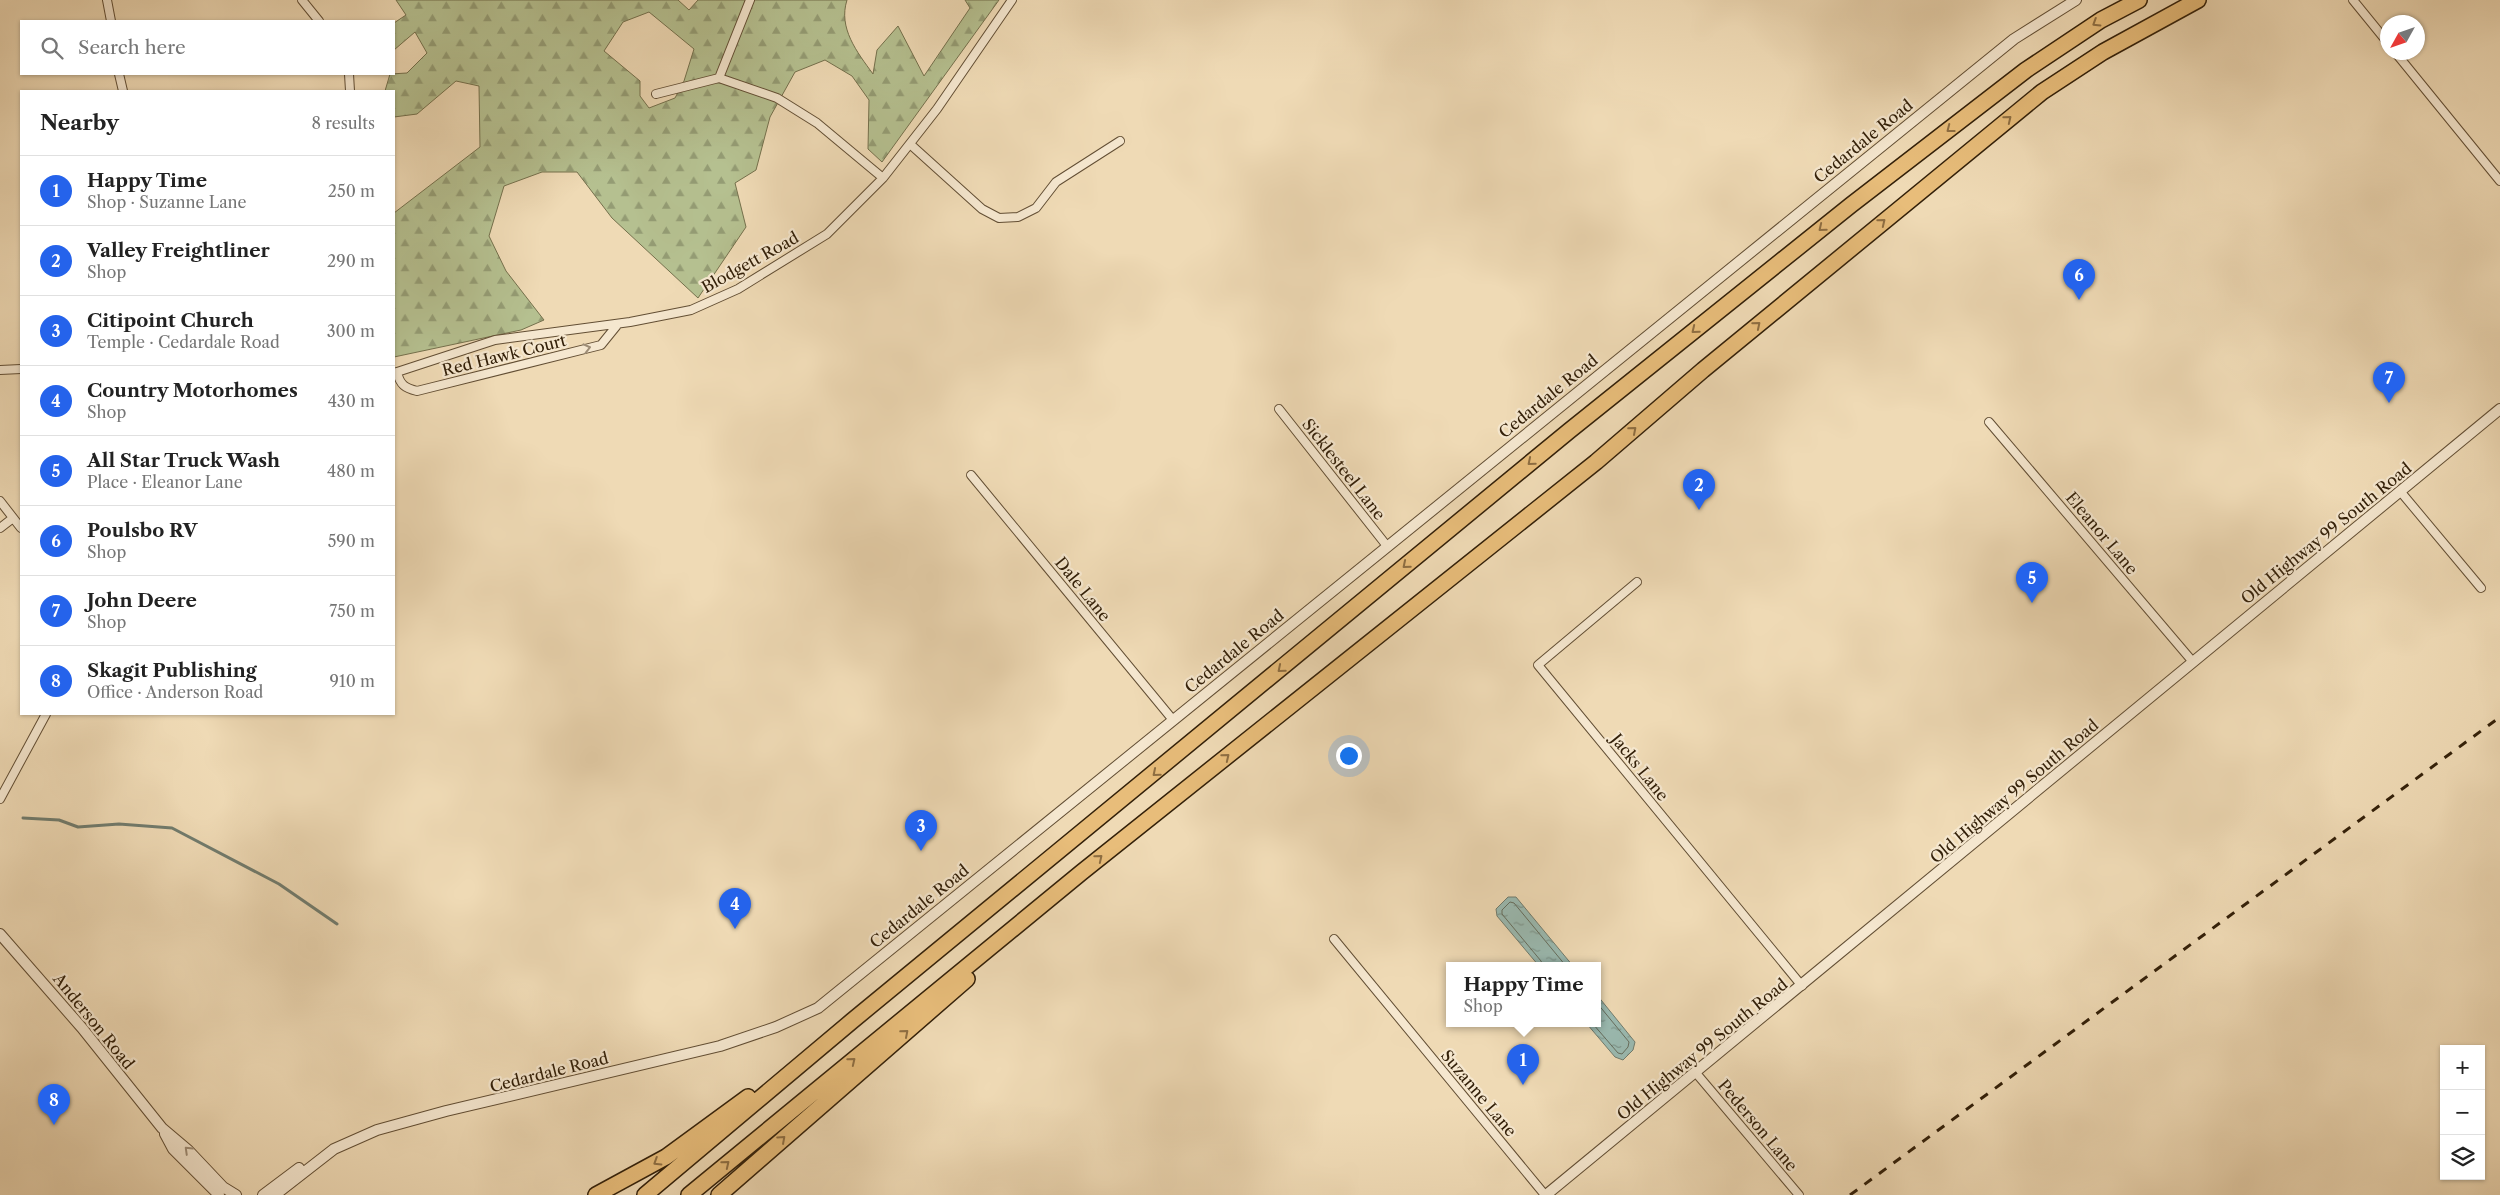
<!DOCTYPE html>
<html lang="en">
<head>
<meta charset="utf-8">
<style>
	body { margin:0; font-family:"Libre Caslon Text",serif; background:#f6f6f6; color:#222 }
	.controls { position:absolute; right:15px; bottom:15px; display:grid; overflow:hidden; border-radius:0px; box-shadow:0 1px 4px #0004 }
	.controls button { width:45px; height:45px; display:grid; place-items:center; padding:0; border:0; border-bottom:1px solid #e0e0e0; background:#fff; color:#222; font:25px sans-serif }
	.compass { position:absolute; left:2380px; top:15px; width:45px; height:45px; border-radius:50%; background:#fff; box-shadow:0 1px 4px #0004; rotate:230deg }
	.you { position:absolute; left:1348px; top:755px; width:18px; height:18px; margin:-12px; border:4px solid #fff; border-radius:50%; background:#1a73e8; box-shadow:0 0 0 8px #1a73e833 }
	.badge { display:grid; place-items:center; width:32px; height:32px; border-radius:50%; background:#2563eb; color:#fff; font-size:16px; font-weight:700 }
	.pin { position:absolute; translate:-50% -41px; filter:drop-shadow(0 1px 2px #0008) }
	.pin::after { content:''; position:absolute; top:26px; width:18px; height:15px; background:inherit; clip-path:polygon(0 0,100% 0,50% 100%) }
	.popup { position:absolute; left:1446px; top:962px; width:155px; height:65px; box-sizing:border-box; display:grid; place-content:center; border-radius:0px; background:#fff; filter:drop-shadow(0 1px 4px #0005); font-size:16px; white-space:nowrap; color:#767676 }
	.popup b { font-size:19px; color:#222 }
	.popup::after { content:''; position:absolute; left:50%; top:100%; margin-left:-10px; border:10px solid transparent; border-top-color:#fff }
	.list { margin:0; padding:0; list-style:none }
	h2 { display:flex; justify-content:space-between; align-items:center; height:65px; margin:0; padding:0 20px; font-size:21px }
	h2 small { font-size:16px; font-weight:400; color:#767676 }
	.list li { display:grid; grid-template-columns:32px 1fr auto; gap:15px; align-items:center; box-sizing:border-box; height:70px; padding:0 20px; border-top:1px solid #e0e0e0 }
	.list b { display:block; font-size:19px; white-space:nowrap }
	.list p { margin:0; font-size:16px; white-space:nowrap; color:#767676 }
	.list em { font-size:16px; font-style:normal; color:#767676 }
	.icon { flex:none; width:28px; height:28px; fill:none; stroke:currentColor; stroke-width:2; stroke-linecap:round; stroke-linejoin:round }
	.map { position:relative; flex:none; width:2500px; height:1195px; overflow:hidden }
	.search { position:absolute; background:#fff; box-shadow:0 1px 4px #0004; left:20px; top:20px; width:375px; height:55px; display:flex; align-items:center; gap:12px; box-sizing:border-box; padding:0 18px; border-radius:0px; color:#767676; font-size:19px }
	.panel { position:absolute; background:#fff; box-shadow:0 1px 4px #0004; left:20px; top:90px; width:375px; height:625px; border-radius:0px }
	.map>svg:first-child { display:block }
	.forest { fill:url(#forest-firs); stroke:#74704c; fill-rule:evenodd }
	.water { fill:url(#water-ripples); stroke:#717c6e }
	.lines { fill:none; stroke-linecap:round; stroke-linejoin:round }
	.shore { stroke:#666d5d; stroke-width:1 }
	.stream { stroke:#717c6e; stroke-width:3 }
	.minor-casing { stroke:#624e34; stroke-width:10 }
	.tertiary-casing { stroke:#624e34; stroke-width:12 }
	.motorway-casing { stroke:#332009; stroke-width:18 }
	.minor { stroke:#f5e7cf; stroke-width:8 }
	.tertiary { stroke:#f5e7cf; stroke-width:10 }
	.motorway { stroke:#e8bd7a; stroke-width:15 }
	.rail { stroke:#332009; stroke-width:3; stroke-dasharray:9 9; stroke-linecap:butt }
	.oneway { stroke:#8e6e42 }
	.oneway2 { stroke:#9e8d76 }
	.labels { text-anchor:middle; stroke-width:4.5; stroke-linejoin:round; paint-order:stroke }
	.street-label { font-size:16px; fill:#332009; stroke:#f5e7cf }
</style>
</head>
<body>
<div class="map">
<svg width="2500" height="1195" viewBox="0 0 2500 1195">
	<defs>
		<pattern id="forest-firs" width="22" height="20" patternUnits="userSpaceOnUse" patternTransform="scale(1.25)"><rect width="22" height="20" fill="#b5c090"/><path d="M5 1l3.5 6h-7zM16 11l3.5 6h-7z" fill="#949c74"/></pattern>
		<pattern id="water-ripples" width="26" height="14" patternUnits="userSpaceOnUse" patternTransform="scale(1.25)"><rect width="26" height="14" fill="#9abab1"/><path d="M2 4q2-2 4 0t4 0M15 11q2-2 4 0t4 0" fill="none" stroke="#7e978e"/></pattern>
	</defs>
	<rect width="100%" height="100%" fill="#efdab5"/>
	<filter id="stains"><feTurbulence type="fractalNoise" baseFrequency=".004" numOctaves="4"/><feColorMatrix values="0 0 0 0 .2 0 0 0 0 .09 0 0 0 0 .02 0 0 0 .5 -.17"/></filter>
	<radialGradient id="worn" r=".72"><stop offset=".6" stop-color="#630" stop-opacity="0"/><stop offset="1" stop-color="#630" stop-opacity=".3"/></radialGradient>
	<!-- forest -->
	<path class="forest" d="M396,0H678L689,10L698,0H847C838,28 857,52 873,74L877,50L898,26L924,76L970,8L965,0H999L882,162L868,149L869,100L852,76L825,60L795,72L770,117L756,170L735,183L746,227L698,298L612,218L577,172H542L504,186L489,236L506,271L544,320L521,330L394,357V213L480,147L479,86L456,81L417,114L394,117V91H385L390,74L407,73L427,53L415,32L394,50V23L406,15ZM649,12L694,49L684,81L675,98L649,108L640,96V81L604,51L623,22Z"/>
	<!-- water -->
	<path class="water" d="M1508,897H1516L1573,966H1539L1497,916L1496,909Z
		M1597,995L1635,1042L1633,1050L1623,1060L1615,1057L1587,1024H1597Z"/>
	<g class="lines">
		<!-- shore -->
		<path class="shore" d="M1543,966L1541,961L1502,914V910L1510,902L1514,903L1566,966
			M1593,1024L1618,1053L1622,1054L1628,1047L1629,1042L1597,1003"/>
		<!-- stream -->
		<path class="stream" d="M23,818L59,820L78,827L119,824L172,828L279,884L337,924"/>
		<defs>
			<path id="minor" d="M107,0L111,21
				M302,0L319,21
				M2353,0L2388,43
				M2395,52L2500,181
				M119,74L123,91
				M349,74L350,91
				M719,78L750,0
				M656,94L719,78L777,98L817,123L883,178
				M910,144L982,209L999,218L1018,217L1036,208L1056,182L1120,141
				M0,370L21,369
				M397,372C400,385 405,388 417,391L601,345L618,324
				M394,373L495,340L630,322L691,310L738,289L827,234L883,178L937,109L1012,0
				M1279,409L1387,546
				M1989,422L2193,662
				M971,475L1173,720
				M2400,491L2481,588
				M0,501L21,528
				M0,528L13,518
				M1637,582L1538,665L1802,986
				M0,799L46,714
				M1334,939L1545,1195
				M1696,1073L1799,1195"/>
			<path id="tertiary" d="M0,934L82,1028L162,1128L188,1150L223,1187L236,1195
				M165,1134L173,1149L219,1195
				M263,1195L299,1168
				M275,1195L334,1149L377,1130L446,1111L720,1046L776,1027L818,1008L2014,39L2076,0
				M1546,1195L2500,409"/>
			<path id="motorway" d="M596,1195L666,1157L748,1097
				M645,1195L852,1021L1569,431L1851,205L2026,70L2101,20L2139,0
				M689,1195L1082,872L1596,462L1703,370L2042,92L2103,52L2198,0
				M719,1195L967,979"/>
		</defs>
		<!-- minor casing -->
		<use href="#minor" class="minor-casing"/>
		<!-- tertiary casing -->
		<use href="#tertiary" class="tertiary-casing"/>
		<!-- motorway casing -->
		<use href="#motorway" class="motorway-casing"/>
		<!-- minor -->
		<use href="#minor" class="minor"/>
		<!-- tertiary -->
		<use href="#tertiary" class="tertiary"/>
		<!-- motorway -->
		<use href="#motorway" class="motorway"/>
		<!-- rail -->
		<path class="rail" d="M1850,1195L2500,717"/>
	</g>
	<!-- one-way arrows -->
	<defs><path id="oneway-chevron" d="M-2-3.5L2.5 0L-2 3.5" fill="none" stroke-width="1.6" stroke-linecap="round" stroke-linejoin="round" transform="scale(1.25)"/></defs>
	<g class="oneway">
		<use href="#oneway-chevron" transform="translate(2096 23) rotate(148)"/>
		<use href="#oneway-chevron" transform="translate(2008 119) rotate(-39)"/>
		<use href="#oneway-chevron" transform="translate(1950 129) rotate(142)"/>
		<use href="#oneway-chevron" transform="translate(1882 222) rotate(-39)"/>
		<use href="#oneway-chevron" transform="translate(1822 228) rotate(141)"/>
		<use href="#oneway-chevron" transform="translate(1757 325) rotate(-40)"/>
		<use href="#oneway-chevron" transform="translate(1695 330) rotate(141)"/>
		<use href="#oneway-chevron" transform="translate(1633 430) rotate(-41)"/>
		<use href="#oneway-chevron" transform="translate(1531 462) rotate(140)"/>
		<use href="#oneway-chevron" transform="translate(1406 565) rotate(140)"/>
		<use href="#oneway-chevron" transform="translate(1281 669) rotate(140)"/>
		<use href="#oneway-chevron" transform="translate(1226 757) rotate(-39)"/>
		<use href="#oneway-chevron" transform="translate(1156 773) rotate(140)"/>
		<use href="#oneway-chevron" transform="translate(1099 858) rotate(-39)"/>
		<use href="#oneway-chevron" transform="translate(905 1033) rotate(-41)"/>
		<use href="#oneway-chevron" transform="translate(852 1061) rotate(-39)"/>
		<use href="#oneway-chevron" transform="translate(782 1139) rotate(-42)"/>
		<use href="#oneway-chevron" transform="translate(657 1162) rotate(148)"/>
		<use href="#oneway-chevron" transform="translate(726 1164) rotate(-39)"/>
	</g>
	<g class="oneway2">
		<use href="#oneway-chevron" transform="translate(587 348) rotate(-14)"/>
		<use href="#oneway-chevron" transform="translate(188 1150) rotate(-136)"/>
	</g>
	<g class="labels">
		<!-- street labels -->
		<g class="street-label">
			<text transform="translate(1863 141) rotate(-39)" y="6">Cedardale Road</text>
			<text transform="translate(750 262) rotate(-29)" y="6">Blodgett Road</text>
			<text transform="translate(504 355) rotate(-14)" y="6">Red Hawk Court</text>
			<text transform="translate(1548 396) rotate(-39)" y="6">Cedardale Road</text>
			<text transform="translate(1344 469) rotate(52)" y="6">Sicklesteel Lane</text>
			<text transform="translate(2102 533) rotate(50)" y="6">Eleanor Lane</text>
			<text transform="translate(2326 533) rotate(-39)" y="6">Old Highway 99 South Road</text>
			<text transform="translate(1083 589) rotate(51)" y="6">Dale Lane</text>
			<text transform="translate(1234 651) rotate(-39)" y="6">Cedardale Road</text>
			<text transform="translate(1640 767) rotate(51)" y="6">Jacks Lane</text>
			<text transform="translate(2014 791) rotate(-40)" y="6">Old Highway 99 South Road</text>
			<text transform="translate(919 906) rotate(-39)" y="6">Cedardale Road</text>
			<text transform="translate(94 1021) rotate(51)" y="6">Anderson Road</text>
			<text transform="translate(1702 1049) rotate(-39)" y="6">Old Highway 99 South Road</text>
			<text transform="translate(549 1072) rotate(-14)" y="6">Cedardale Road</text>
			<text transform="translate(1479 1093) rotate(50)" y="6">Suzanne Lane</text>
			<text transform="translate(1758 1125) rotate(50)" y="6">Pederson Lane</text>
		</g>
	</g>
	<rect width="100%" height="100%" filter="url(#stains)"/>
	<rect width="100%" height="100%" fill="url(#worn)"/>
</svg>
<div class="controls">
<button>+</button>
<button>−</button>
<button><svg class="icon" aria-label="layers" viewBox="0 0 24 24"><path d="M12 4l9 5-9 5-9-5zM3 14l9 5 9-5"/></svg></button>
</div>
<svg class="compass" viewBox="-18 -18 36 36"><path d="M0-13l5 13h-10z" fill="#e53935"/><path d="M0 13l5-13h-10z" fill="#767676"/></svg>
<div class="you"></div>
<div class="pin badge" style="left:1523px;top:1085px">1</div>
<div class="popup"><b>Happy Time</b>Shop</div>
<div class="pin badge" style="left:1699px;top:510px">2</div>
<div class="pin badge" style="left:921px;top:851px">3</div>
<div class="pin badge" style="left:735px;top:929px">4</div>
<div class="pin badge" style="left:2032px;top:603px">5</div>
<div class="pin badge" style="left:2079px;top:300px">6</div>
<div class="pin badge" style="left:2389px;top:403px">7</div>
<div class="pin badge" style="left:54px;top:1125px">8</div>
<div class="search"><svg class="icon" aria-label="search" viewBox="0 0 24 24"><circle cx="10" cy="10" r="6"/><path d="M15 15l6 6"/></svg>Search here</div>
<section class="panel">
<h2>Nearby<small>8 results</small></h2>
<ul class="list">
<li><span class="badge">1</span><div><b>Happy Time</b><p>Shop · Suzanne Lane</p></div><em>250 m</em></li>
<li><span class="badge">2</span><div><b>Valley Freightliner</b><p>Shop</p></div><em>290 m</em></li>
<li><span class="badge">3</span><div><b>Citipoint Church</b><p>Temple · Cedardale Road</p></div><em>300 m</em></li>
<li><span class="badge">4</span><div><b>Country Motorhomes</b><p>Shop</p></div><em>430 m</em></li>
<li><span class="badge">5</span><div><b>All Star Truck Wash</b><p>Place · Eleanor Lane</p></div><em>480 m</em></li>
<li><span class="badge">6</span><div><b>Poulsbo RV</b><p>Shop</p></div><em>590 m</em></li>
<li><span class="badge">7</span><div><b>John Deere</b><p>Shop</p></div><em>750 m</em></li>
<li><span class="badge">8</span><div><b>Skagit Publishing</b><p>Office · Anderson Road</p></div><em>910 m</em></li>
</ul>
</section>
</div>
</body>
</html>
